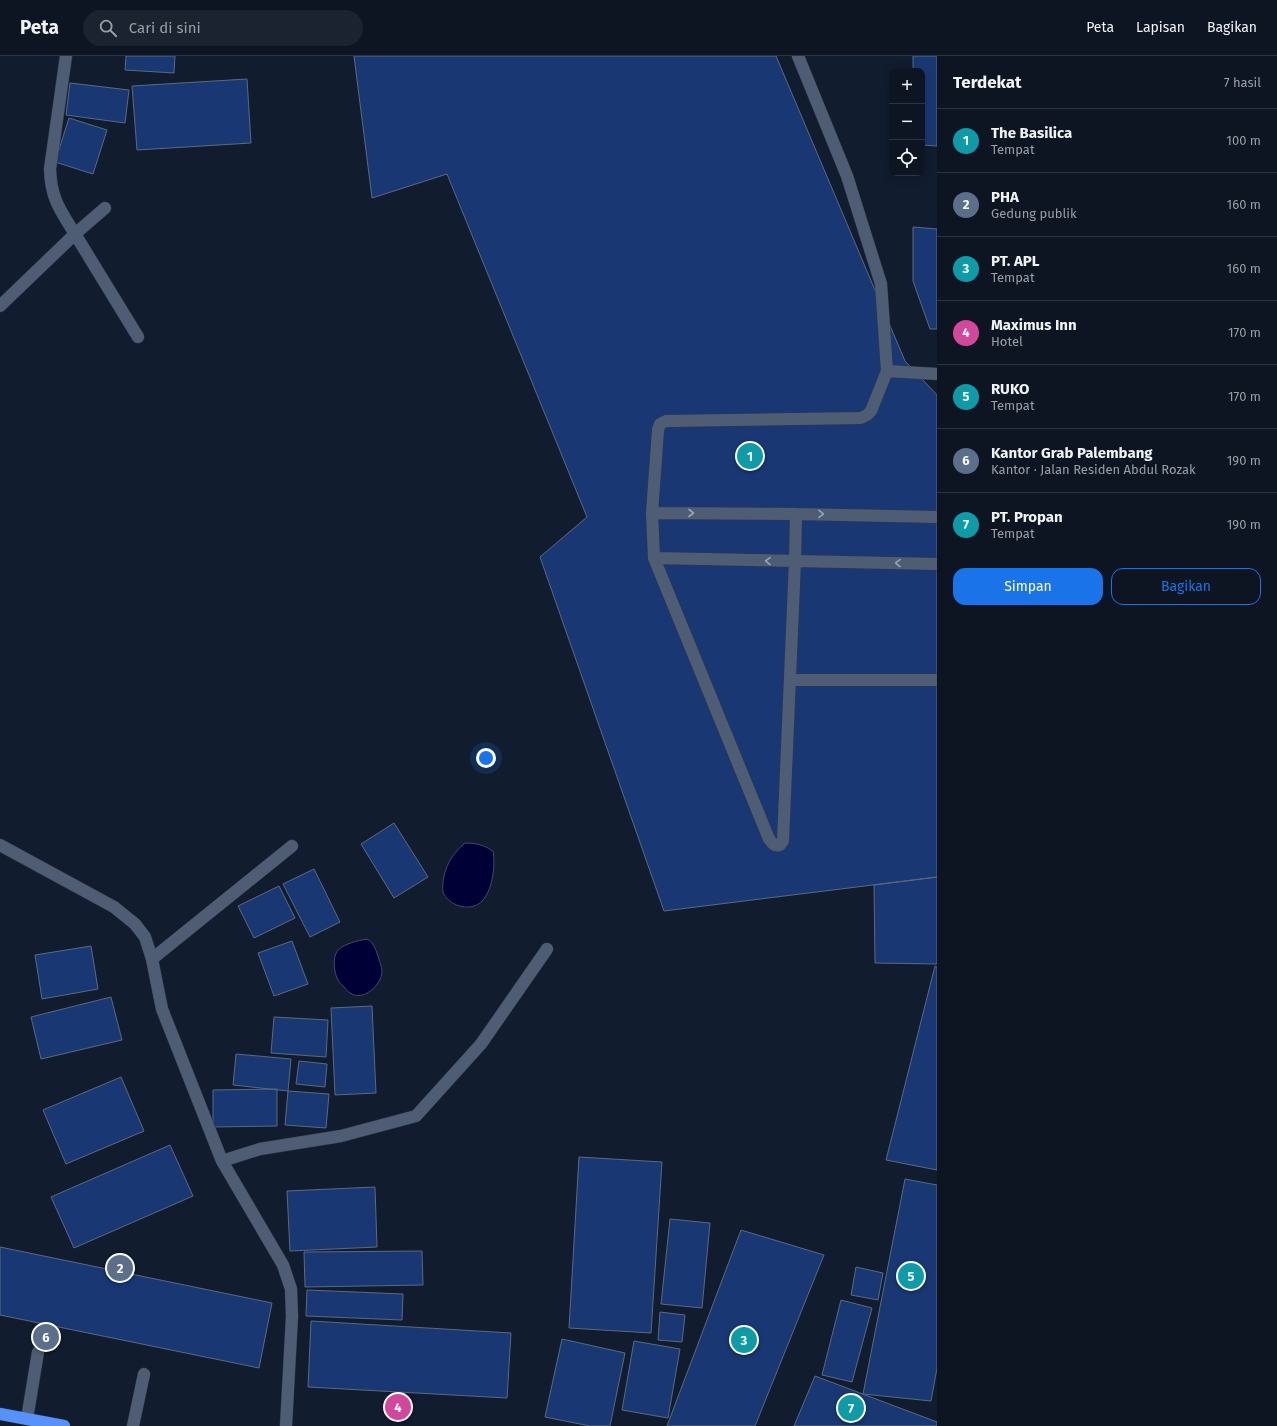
<!DOCTYPE html>
<html lang="id">
<head>
<meta charset="utf-8">
<style>
	body { margin:0; font-family:"Fira Sans",sans-serif; background:#1b2230; color:#f1f3f6 }
	.controls { position:absolute; right:12px; top:12px; display:grid; overflow:hidden; border-radius:8px; box-shadow:0 2px 10px #0003 }
	.controls button { width:36px; height:36px; display:grid; place-items:center; padding:0; border:0; border-bottom:1px solid #2d3441; background:#0d1523; color:#f1f3f6; font:20px sans-serif }
	.you { position:absolute; left:486px; top:702px; width:14px; height:14px; margin:-10px; border:3px solid #fff; border-radius:50%; background:#1a73e8; box-shadow:0 0 0 6px #1a73e833 }
	.badge { display:grid; place-items:center; width:26px; height:26px; border-radius:50%; background:#1a73e8; color:#fff; font-size:13px; font-weight:700 }
	.pin { position:absolute; translate:-50% -50%; border:2px solid #fff; box-shadow:0 1px 4px #0006 }
	.list { margin:0; padding:0; list-style:none }
	h2 { display:flex; justify-content:space-between; align-items:center; height:52px; margin:0; padding:0 16px; font-size:17px }
	h2 small { font-size:13px; font-weight:400; color:#9a9fa6 }
	.list li { display:grid; grid-template-columns:26px 1fr auto; gap:12px; align-items:center; box-sizing:border-box; height:64px; padding:0 16px; border-top:1px solid #2d3441 }
	.list b { display:block; font-size:15px; white-space:nowrap }
	.list p { margin:0; font-size:13px; white-space:nowrap; color:#9a9fa6 }
	.list em { font-size:13px; font-style:normal; color:#9a9fa6 }
	.actions { display:flex; gap:8px; padding:12px 16px }
	.actions a { flex:1; padding:9px 0; border:1px solid #1a73e8; border-radius:12px; text-align:center; font-size:14px; color:#1a73e8 }
	.actions .main { background:#1a73e8; color:#fff }
	.icon { flex:none; width:22px; height:22px; fill:none; stroke:currentColor; stroke-width:2; stroke-linecap:round; stroke-linejoin:round }
	.map { position:relative; flex:none; width:937px; height:1370px; overflow:hidden }
	header { display:flex; align-items:center; gap:24px; box-sizing:border-box; height:56px; padding:0 20px; background:#0d1523; border-bottom:1px solid #2d3441 }
	header strong { font-size:19px }
	nav { display:flex; gap:22px; margin-inline-start:auto; font-size:14px }
	.search { width:280px; height:36px; background:#1b2230; display:flex; align-items:center; gap:10px; box-sizing:border-box; padding:0 14px; border-radius:22px; color:#9a9fa6; font-size:15px }
	main { display:flex }
	aside { flex:1; background:#0d1523 }
	.map>svg:first-child { display:block }
	.water { fill:#000036; stroke:#444670 }
	.building { fill:#193873; stroke:#5b6980 }
	.lines { fill:none; stroke-linecap:round; stroke-linejoin:round }
	.minor-casing { stroke:#323848; stroke-width:13 }
	.highway-casing { stroke:#323848; stroke-width:13 }
	.minor { stroke:#4f5d74; stroke-width:12 }
	.highway { stroke:#5791fe; stroke-width:12 }
	.oneway { stroke:#98a3b6 }
</style>
</head>
<body>
<header>
<strong>Peta</strong>
<div class="search"><svg class="icon" aria-label="search" viewBox="0 0 24 24"><circle cx="10" cy="10" r="6"/><path d="M15 15l6 6"/></svg>Cari di sini</div>
<nav><a>Peta</a><a>Lapisan</a><a>Bagikan</a></nav>
</header>
<main>
<div class="map">
<svg width="937" height="1370" viewBox="0 0 937 1370">
	<rect width="100%" height="100%" fill="#111c2f"/>
	<!-- water -->
	<path class="water" d="M465,787C476,787 484,789 493,795C496,809 492,838 480,847C468,856 448,849 443,836C442,832 443,825 444,820C447,807 454,796 465,787Z
		M367,883C374,887 375,892 378,900C379,905 382,910 382,915C382,929 363,946 350,937C348,936 346,933 344,931C342,929 339,926 338,924C334,917 332,901 338,894C346,887 357,885 367,883Z"/>
	<!-- building -->
	<path class="building" d="M126,0H175L174,17L125,14Z
		M354,0H776L905,305L937,339V821L664,855L540,501L587,461L447,118L372,142Z
		M913,0H937V90L922,89V15H913Z
		M247,23L251,87L137,94L132,30Z
		M70,27L129,34L125,67L66,59Z
		M69,62L107,74L93,118L55,106Z
		M913,171L937,173V273H930L913,225Z
		M394,767L428,821L394,842L361,788Z
		M314,813L340,866L310,881L283,828Z
		M937,821V908L875,907L874,829Z
		M279,830L295,862L254,882L238,850Z
		M292,885L308,928L274,940L258,897Z
		M91,890L98,933L42,943L35,899Z
		M935,910L937,911V1114L886,1104Z
		M111,941L122,984L41,1003L31,961Z
		M372,950L376,1037L335,1039L331,952Z
		M274,961L328,964L326,1001L271,997Z
		M236,998L291,1003L288,1035L233,1029Z
		M299,1005L327,1008L325,1031L296,1028Z
		M121,1021L144,1075L66,1108L43,1054Z
		M277,1033V1070L213,1071V1034Z
		M288,1035L329,1038L326,1072L285,1069Z
		M170,1089L193,1140L74,1192L51,1141Z
		M579,1101L662,1106L651,1277L569,1272Z
		M905,1123L937,1129V1312L931,1345L863,1338Z
		M375,1131L377,1191L290,1195L287,1135Z
		M670,1163L710,1167L702,1252L661,1248Z
		M741,1174L824,1199L755,1370H667Z
		M0,1191L272,1247L259,1312L0,1259Z
		M422,1195L423,1229L305,1231L304,1196Z
		M856,1211L883,1217L878,1244L851,1239Z
		M307,1234L403,1238L402,1264L306,1260Z
		M841,1244L872,1252L852,1326L822,1319Z
		M660,1256L685,1259L682,1286L658,1284Z
		M311,1265L511,1277L507,1342L308,1331Z
		M562,1283L625,1297L610,1370H590L545,1361Z
		M634,1285L680,1293L668,1362L622,1354Z
		M815,1320L937,1366V1370H794Z"/>
	<g class="lines">
		<defs>
			<path id="minor" d="M798,0L847,120L881,228L887,315L937,318
				M105,152L75,178L138,281
				M0,250L75,178C60,154 51,143 50,113L66,0
				M652,457L796,458L937,461
				M796,458L795,505L783,785L780,789C775,791 772,787 769,783L654,502L652,457L658,374L660,368L666,365L861,362L867,359L871,355L887,315
				M654,502L937,508
				M790,624H937
				M0,789L114,851L135,868L145,881L152,903L162,953L222,1105L283,1209L291,1233L292,1260L286,1370
				M152,903L292,790
				M222,1105L260,1093L341,1080L416,1060L481,988L547,893
				M27,1363L38,1296
				M133,1370L144,1318"/>
			<path id="highway" d="M0,1358L64,1370"/>
		</defs>
		<!-- minor casing -->
		<use href="#minor" class="minor-casing"/>
		<!-- highway casing -->
		<use href="#highway" class="highway-casing"/>
		<!-- minor -->
		<use href="#minor" class="minor"/>
		<!-- highway -->
		<use href="#highway" class="highway"/>
	</g>
	<!-- one-way arrows -->
	<defs><path id="oneway-chevron" d="M-2-3.5L2.5 0L-2 3.5" fill="none" stroke-width="1.6" stroke-linecap="round" stroke-linejoin="round"/></defs>
	<g class="oneway">
		<use href="#oneway-chevron" transform="translate(691 457)"/>
		<use href="#oneway-chevron" transform="translate(821 458) rotate(1)"/>
		<use href="#oneway-chevron" transform="translate(768 505) rotate(-179)"/>
		<use href="#oneway-chevron" transform="translate(898 507) rotate(-179)"/>
	</g>
</svg>
<div class="controls">
<button>+</button>
<button>−</button>
<button><svg class="icon" aria-label="locate" viewBox="0 0 24 24"><circle cx="12" cy="12" r="6"/><path d="M12 2v4M12 18v4M2 12h4M18 12h4"/></svg></button>
</div>
<div class="you"></div>
<div class="pin badge" style="left:750px;top:400px;background:#0f9aa8">1</div>
<div class="pin badge" style="left:120px;top:1212px;background:#5c6f8a">2</div>
<div class="pin badge" style="left:744px;top:1284px;background:#0f9aa8">3</div>
<div class="pin badge" style="left:398px;top:1351px;background:#d1479c">4</div>
<div class="pin badge" style="left:911px;top:1220px;background:#0f9aa8">5</div>
<div class="pin badge" style="left:46px;top:1281px;background:#5c6f8a">6</div>
<div class="pin badge" style="left:851px;top:1352px;background:#0f9aa8">7</div>
</div>
<aside>
<h2>Terdekat<small>7 hasil</small></h2>
<ul class="list">
<li><span class="badge" style="background:#0f9aa8">1</span><div><b>The Basilica</b><p>Tempat</p></div><em>100 m</em></li>
<li><span class="badge" style="background:#5c6f8a">2</span><div><b>PHA</b><p>Gedung publik</p></div><em>160 m</em></li>
<li><span class="badge" style="background:#0f9aa8">3</span><div><b>PT. APL</b><p>Tempat</p></div><em>160 m</em></li>
<li><span class="badge" style="background:#d1479c">4</span><div><b>Maximus Inn</b><p>Hotel</p></div><em>170 m</em></li>
<li><span class="badge" style="background:#0f9aa8">5</span><div><b>RUKO</b><p>Tempat</p></div><em>170 m</em></li>
<li><span class="badge" style="background:#5c6f8a">6</span><div><b>Kantor Grab Palembang</b><p>Kantor · Jalan Residen Abdul Rozak</p></div><em>190 m</em></li>
<li><span class="badge" style="background:#0f9aa8">7</span><div><b>PT. Propan</b><p>Tempat</p></div><em>190 m</em></li>
</ul>
<div class="actions"><a class="main">Simpan</a><a>Bagikan</a></div>
</aside>
</main>
</body>
</html>
